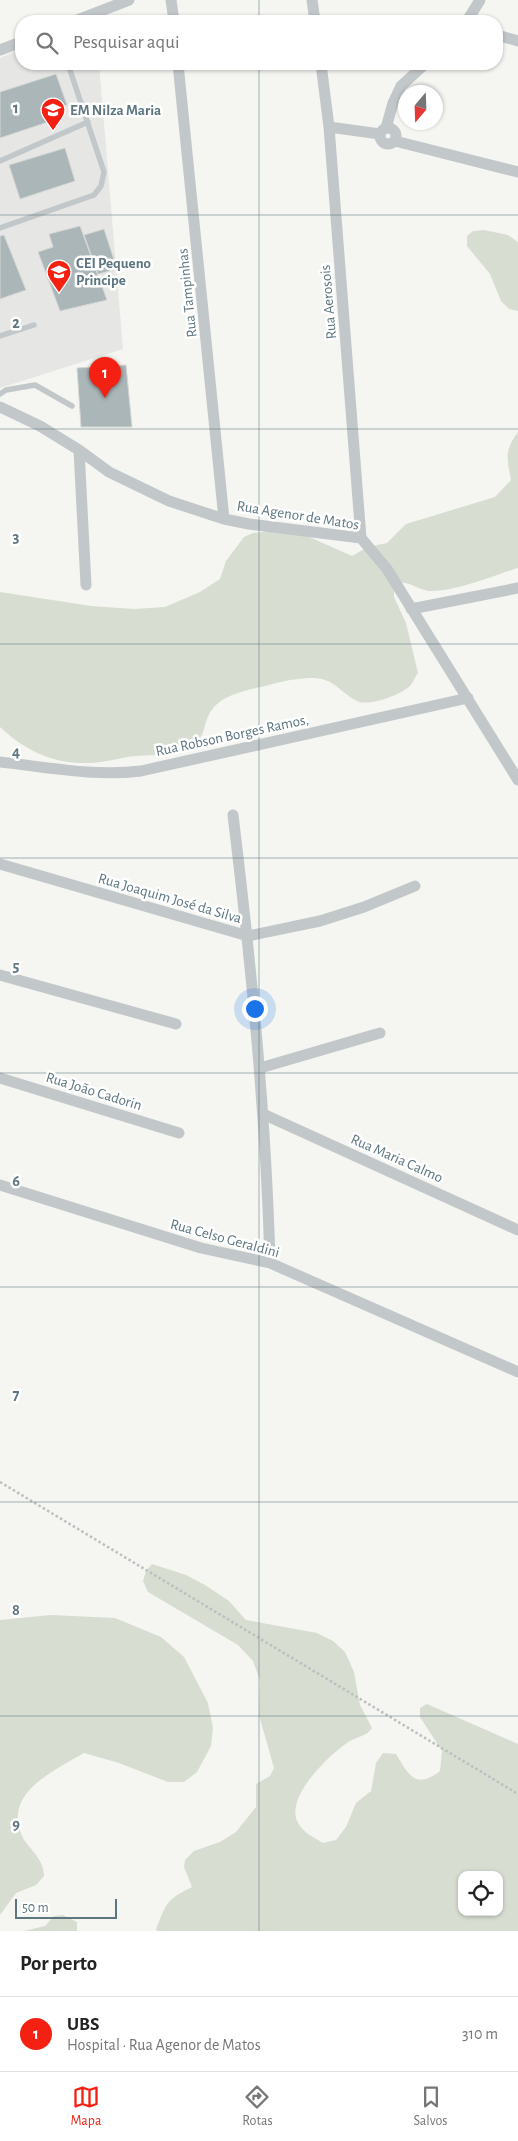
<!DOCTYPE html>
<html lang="pt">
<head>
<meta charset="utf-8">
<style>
	body { margin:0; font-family:"Alegreya Sans",sans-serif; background:#f2f2f2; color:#222 }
	.controls { position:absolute; right:15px; bottom:15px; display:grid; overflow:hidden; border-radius:10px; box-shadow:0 1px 4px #0004 }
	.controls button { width:45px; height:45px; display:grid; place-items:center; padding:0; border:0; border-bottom:1px solid #e0e0e0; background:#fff; color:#222; font:25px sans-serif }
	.compass { position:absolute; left:398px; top:85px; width:45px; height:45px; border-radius:50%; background:#fff; box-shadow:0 1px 4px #0004; rotate:199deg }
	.scale { position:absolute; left:15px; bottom:12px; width:102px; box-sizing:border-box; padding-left:5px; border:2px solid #5d767f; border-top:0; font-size:14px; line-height:18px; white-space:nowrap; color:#5d767f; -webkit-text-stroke:4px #fff; paint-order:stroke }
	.you { position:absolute; left:254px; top:1008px; width:18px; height:18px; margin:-12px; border:4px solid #fff; border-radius:50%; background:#1a73e8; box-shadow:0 0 0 8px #1a73e833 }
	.badge { display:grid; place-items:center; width:32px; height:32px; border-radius:50%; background:#f42112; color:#fff; font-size:16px; font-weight:700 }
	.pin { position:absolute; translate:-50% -41px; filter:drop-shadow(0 1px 2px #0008) }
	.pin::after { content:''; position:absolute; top:26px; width:18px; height:15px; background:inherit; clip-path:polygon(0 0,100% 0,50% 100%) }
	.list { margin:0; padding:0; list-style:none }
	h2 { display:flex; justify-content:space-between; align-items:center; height:65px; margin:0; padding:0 20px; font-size:21px }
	h2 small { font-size:16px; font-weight:400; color:#767676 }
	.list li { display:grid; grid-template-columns:32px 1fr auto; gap:15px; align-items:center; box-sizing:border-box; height:75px; padding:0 20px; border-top:1px solid #e0e0e0 }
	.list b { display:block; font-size:19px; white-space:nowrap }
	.list p { margin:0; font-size:16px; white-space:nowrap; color:#767676 }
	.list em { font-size:16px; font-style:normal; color:#767676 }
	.icon { flex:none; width:28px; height:28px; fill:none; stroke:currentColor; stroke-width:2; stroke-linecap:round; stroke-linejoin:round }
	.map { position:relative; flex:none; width:518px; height:1931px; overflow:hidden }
	.search { position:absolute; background:#fff; box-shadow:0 1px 4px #0004; left:15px; right:15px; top:15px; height:55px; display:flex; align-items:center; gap:12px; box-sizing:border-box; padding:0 18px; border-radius:20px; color:#767676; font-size:19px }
	.sheet { height:140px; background:#fff }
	nav { display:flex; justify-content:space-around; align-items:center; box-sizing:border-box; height:70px; border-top:1px solid #e0e0e0; background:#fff; font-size:14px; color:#767676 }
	nav a { display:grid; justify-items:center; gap:2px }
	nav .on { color:#f42112 }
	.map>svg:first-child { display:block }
	.built { fill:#e6e6e4 }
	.green { fill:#d7ddd1; fill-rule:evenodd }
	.building { fill:#abb6b9; stroke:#d6d6d4 }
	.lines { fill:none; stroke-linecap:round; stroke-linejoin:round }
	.path { stroke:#bbbfc0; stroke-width:2.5; stroke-dasharray:2.5 2.5; stroke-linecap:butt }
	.lane { stroke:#c2c7ca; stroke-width:5.5 }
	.street { stroke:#c2c7ca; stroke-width:11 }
	.grid { fill:none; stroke:#5d767f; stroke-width:1; stroke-opacity:0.55 }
	.labels { text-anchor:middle; stroke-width:5; stroke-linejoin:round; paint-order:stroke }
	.poi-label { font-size:15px; font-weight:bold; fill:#5d767f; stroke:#fff; text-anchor:start }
	.street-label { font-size:15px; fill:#5d767f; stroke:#fff }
	.grid-label { font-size:16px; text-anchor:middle; font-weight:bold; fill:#5d767f; stroke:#fff; stroke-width:5; stroke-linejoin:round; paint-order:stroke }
</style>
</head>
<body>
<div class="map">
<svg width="518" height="1931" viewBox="0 0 518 1931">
	<rect width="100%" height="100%" fill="#f5f5f1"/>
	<!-- built -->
	<path class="built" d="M21,49V64H99L123,349L0,388V58Z"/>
	<!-- green -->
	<path class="green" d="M484,230L508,235L518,242V311L509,309L501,301L490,274L467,246V236L473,231Z
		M518,432V568C492,576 458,591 431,591C420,591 410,581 398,583L394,588V597L406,623L418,673C415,677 413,683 410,686C400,695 369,707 357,701C346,696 337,684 325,680C310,675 284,681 269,685C253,689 225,694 214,707C200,723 210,738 186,750C171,757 153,754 137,756C121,757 105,763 88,763C53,764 26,751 0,727V592L91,606L134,609L165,607L200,592L220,579L226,561L244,537L253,533L280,530L298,532L352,556L368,547L387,543L406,524L495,497L511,480C507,459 504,451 518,432Z
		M152,1564L186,1575L205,1585L229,1601L246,1620L317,1633L333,1641L345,1652L354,1672L360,1705L372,1728C366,1737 358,1736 350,1741C331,1753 286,1795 297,1821C302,1832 313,1837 323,1843L336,1840L346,1827L356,1803L371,1791L376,1763L383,1753L396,1754C409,1775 415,1790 440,1771L442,1751L420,1717V1708L427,1704L518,1744V1931H157L156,1929C167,1902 166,1900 192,1887L184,1867L185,1860L194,1851L220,1842L236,1832L256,1807V1784L270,1776L274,1768L259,1715L260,1680L253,1661L238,1645L148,1592L143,1581L146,1571ZM462,1875H499V1912H462Z
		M51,1615L115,1618L161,1637L184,1657L208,1703L213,1728L211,1746L197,1772L184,1782H168L119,1763L84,1753C52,1772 0,1794 24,1840C33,1852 44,1861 44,1876L36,1885L16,1893L0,1915V1620Z
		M63,1915L77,1922V1931H24L45,1926L54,1916Z"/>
	<!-- building -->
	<path class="building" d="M56,74L67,105L49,111L54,120L0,138V92Z
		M65,148L75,181L20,199L9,165Z
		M80,226L107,300L60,311L38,252L53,247L49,234Z
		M104,229L117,269L98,274L84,235Z
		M4,235L26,290L0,299V236Z
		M126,365L132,427H81L77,368Z"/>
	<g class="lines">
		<!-- path -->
		<path class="path" d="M0,1482L518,1794"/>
		<!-- lane -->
		<path class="lane" d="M0,161L88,122
			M0,228L94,195L101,186L104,172L68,64
			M0,336L34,325
			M0,394L6,390L35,385L72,406"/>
		<!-- street -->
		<path class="street" d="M171,0L174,21
			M312,0L315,21
			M75,21L129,0
			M467,21L480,0
			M497,35L518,41
			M0,50L21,42
			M178,64L224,519
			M321,64L329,127L361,538
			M329,127L380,134
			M380 136a8 8 0 1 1 16 0a8 8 0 1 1-16 0Z
			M386,128L393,103L401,86L425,64
			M395,141L518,172
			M0,407L40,426L79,450L109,472L169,501L224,519L249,524L361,538L387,569L518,780
			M79,450L86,585
			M411,609L518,588
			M0,762C47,767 94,777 141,771L468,698
			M233,815C251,964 266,1113 270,1263
			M0,864L248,936L320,921L364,907L415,886
			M0,975L176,1024
			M260,1068L380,1033
			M0,1078L179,1133
			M263,1114L518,1230
			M0,1185L201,1248L270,1263L518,1372"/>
	</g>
	<!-- grid -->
	<path class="grid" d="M259,0V21M259,64V1931M0,215H518M0,429H518M0,644H518M0,858H518M0,1073H518M0,1287H518M0,1502H518M0,1716H518"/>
	<!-- icons -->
	<defs>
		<symbol id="school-pin" viewBox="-11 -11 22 30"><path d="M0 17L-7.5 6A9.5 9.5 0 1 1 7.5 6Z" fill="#f42112" stroke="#fff"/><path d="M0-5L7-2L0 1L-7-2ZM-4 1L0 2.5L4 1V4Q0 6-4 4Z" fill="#fff"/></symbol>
	</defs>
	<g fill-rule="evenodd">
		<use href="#school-pin" x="39" y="96" width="28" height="38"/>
		<use href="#school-pin" x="45" y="258" width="28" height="38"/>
	</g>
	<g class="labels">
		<!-- poi labels -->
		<g class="poi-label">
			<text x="70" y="115">EM Nilza Maria</text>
			<text x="76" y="268">CEI Pequeno<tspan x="76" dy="17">Principe</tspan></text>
		</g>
		<!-- street labels -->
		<g class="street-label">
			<text transform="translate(187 293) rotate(-96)" y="5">Rua Tampinhas</text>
			<text transform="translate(328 302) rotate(-95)" y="5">Rua Aerosois</text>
			<text transform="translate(298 515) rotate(9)" y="5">Rua Agenor de Matos</text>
			<text transform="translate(232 735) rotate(-12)" y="5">Rua Robson Borges Ramos,</text>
			<text transform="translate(170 898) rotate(16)" y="5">Rua Joaquim José da Silva</text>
			<text transform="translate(94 1091) rotate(17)" y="5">Rua João Cadorin</text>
			<text transform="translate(397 1158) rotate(24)" y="5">Rua Maria Calmo</text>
			<text transform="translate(225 1238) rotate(15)" y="5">Rua Celso Geraldini</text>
		</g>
	</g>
	<g class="grid-label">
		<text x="16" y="113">1</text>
		<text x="16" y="328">2</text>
		<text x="16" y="542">3</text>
		<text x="16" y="757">4</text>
		<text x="16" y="971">5</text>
		<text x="16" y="1186">6</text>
		<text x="16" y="1400">7</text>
		<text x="16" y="1615">8</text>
		<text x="16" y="1829">9</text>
	</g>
</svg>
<div class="controls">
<button><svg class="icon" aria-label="locate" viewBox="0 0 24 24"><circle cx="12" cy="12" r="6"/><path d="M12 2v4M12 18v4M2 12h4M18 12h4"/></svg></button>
</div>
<svg class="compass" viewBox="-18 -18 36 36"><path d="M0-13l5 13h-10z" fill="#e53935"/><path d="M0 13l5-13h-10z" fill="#767676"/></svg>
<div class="scale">50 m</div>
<div class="you"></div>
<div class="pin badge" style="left:105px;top:398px">1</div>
<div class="search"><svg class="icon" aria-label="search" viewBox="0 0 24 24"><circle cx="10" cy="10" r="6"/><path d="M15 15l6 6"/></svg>Pesquisar aqui</div>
</div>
<section class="sheet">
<h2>Por perto<small></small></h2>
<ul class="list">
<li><span class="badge">1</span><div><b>UBS</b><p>Hospital · Rua Agenor de Matos</p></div><em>310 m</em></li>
</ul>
</section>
<nav>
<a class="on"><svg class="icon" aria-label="map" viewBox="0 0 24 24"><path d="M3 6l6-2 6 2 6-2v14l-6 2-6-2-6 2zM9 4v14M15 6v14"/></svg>Mapa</a>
<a><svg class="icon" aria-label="directions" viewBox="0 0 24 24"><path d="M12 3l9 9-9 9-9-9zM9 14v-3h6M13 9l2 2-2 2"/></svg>Rotas</a>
<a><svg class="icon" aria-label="saved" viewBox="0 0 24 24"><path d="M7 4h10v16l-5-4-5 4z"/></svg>Salvos</a>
</nav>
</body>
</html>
